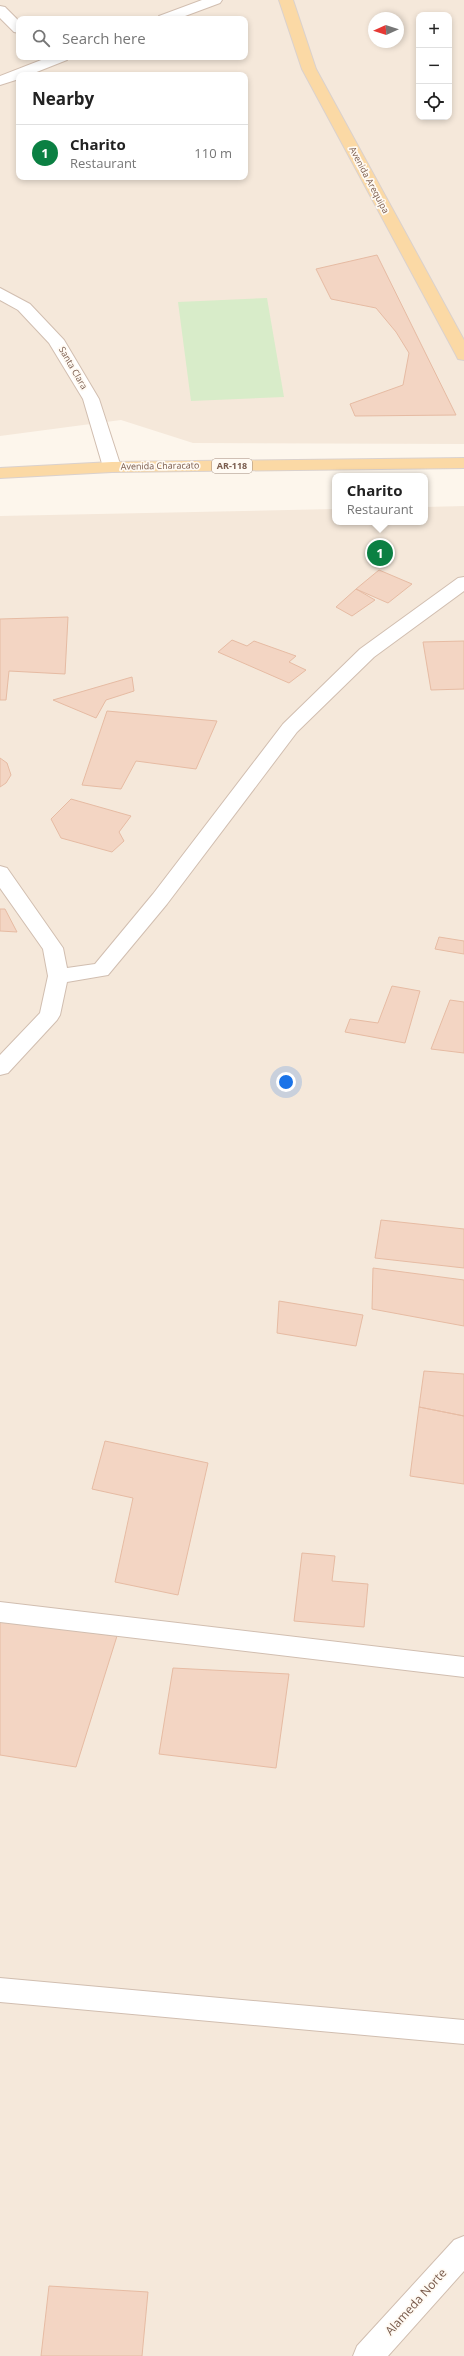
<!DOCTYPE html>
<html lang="en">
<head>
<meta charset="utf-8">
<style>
	body { margin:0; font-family:"Open Sans",sans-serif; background:#f2f2f2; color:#222 }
	.controls { position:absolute; right:12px; top:12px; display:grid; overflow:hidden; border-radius:8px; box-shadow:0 2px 6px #0003 }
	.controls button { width:36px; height:36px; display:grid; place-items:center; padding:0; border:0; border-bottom:1px solid #e0e0e0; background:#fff; color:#222; font:20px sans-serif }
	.compass { position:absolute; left:368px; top:12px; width:36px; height:36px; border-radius:50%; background:#fff; box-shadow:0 2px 6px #0003; rotate:267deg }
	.you { position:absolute; left:286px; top:1082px; width:14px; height:14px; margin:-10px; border:3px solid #fff; border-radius:50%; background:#1a73e8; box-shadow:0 0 0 6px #1a73e833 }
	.badge { display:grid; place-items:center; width:26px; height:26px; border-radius:50%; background:#0b8043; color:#fff; font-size:13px; font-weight:700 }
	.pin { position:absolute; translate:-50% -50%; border:2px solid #fff; box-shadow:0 1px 4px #0006 }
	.popup { position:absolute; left:332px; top:473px; width:96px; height:52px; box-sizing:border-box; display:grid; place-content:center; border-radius:8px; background:#fff; filter:drop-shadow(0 1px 3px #0005); font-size:13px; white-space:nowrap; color:#767676 }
	.popup b { font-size:15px; color:#222 }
	.popup::after { content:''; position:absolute; left:50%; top:100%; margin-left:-8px; border:8px solid transparent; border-top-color:#fff }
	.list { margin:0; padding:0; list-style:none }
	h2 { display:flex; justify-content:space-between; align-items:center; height:52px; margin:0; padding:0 16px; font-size:17px }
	h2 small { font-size:13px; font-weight:400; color:#767676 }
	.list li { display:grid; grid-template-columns:26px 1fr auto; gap:12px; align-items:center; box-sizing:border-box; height:56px; padding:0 16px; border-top:1px solid #e0e0e0 }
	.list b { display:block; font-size:15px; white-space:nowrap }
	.list p { margin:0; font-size:13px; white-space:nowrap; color:#767676 }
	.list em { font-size:13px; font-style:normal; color:#767676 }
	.icon { flex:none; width:22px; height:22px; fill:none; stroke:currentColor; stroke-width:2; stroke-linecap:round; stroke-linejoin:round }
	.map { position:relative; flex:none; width:464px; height:2356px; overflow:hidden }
	.search { position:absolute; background:#fff; box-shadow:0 2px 6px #0003; left:16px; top:16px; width:232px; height:44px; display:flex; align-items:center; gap:10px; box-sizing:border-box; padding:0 14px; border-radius:8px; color:#767676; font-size:15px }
	.panel { position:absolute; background:#fff; box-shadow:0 2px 6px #0003; left:16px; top:72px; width:232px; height:108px; border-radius:8px }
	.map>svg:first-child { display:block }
	.residential { fill:#f5e8da; fill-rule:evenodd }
	.green { fill:#d8ecc9 }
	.building { fill:#f3d5c3; stroke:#e6bba3 }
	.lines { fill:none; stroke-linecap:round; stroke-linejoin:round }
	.minor-casing { stroke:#d1beb0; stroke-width:2 }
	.primary-casing { stroke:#dad1cd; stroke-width:2 }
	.minor { fill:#fff; fill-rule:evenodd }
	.primary { fill:#fbd9a5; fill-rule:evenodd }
	.labels { text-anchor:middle; stroke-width:3.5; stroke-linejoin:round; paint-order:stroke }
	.far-street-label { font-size:9px; fill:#7a5c4d; stroke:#fffaf3 }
	.shield { fill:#fffaf3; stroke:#a28b7f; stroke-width:1 }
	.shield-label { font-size:9px; font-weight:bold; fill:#7a5c4d }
	.near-street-label { font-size:12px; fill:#7a5c4d; stroke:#fffaf3 }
</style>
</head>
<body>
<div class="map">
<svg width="464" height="2356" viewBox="0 0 464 2356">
	<rect width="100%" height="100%" fill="#fdf6ec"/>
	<!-- residential -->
	<path class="residential" d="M0,0H464V444L193,443L121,420L0,436ZM419,15H449V117H419ZM374,18H398V42H374ZM19,19H245V57H19ZM19,75H245V177H19Z
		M464,506V2356H0V516L335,509V522H425V507Z"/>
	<!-- green -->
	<path class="green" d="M267,298L284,397L191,401L178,302Z"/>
	<!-- building -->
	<path class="building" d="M377,255L456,415L355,416L350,404L403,385L409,353L396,332L376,308L331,299L316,269Z
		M379,570L412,584L388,603L356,589Z
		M356,589L375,600L352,616L336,607Z
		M68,617L65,674L9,671L6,700H0V619Z
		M232,640L247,646L254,641L296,656L289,662L306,670L289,683L218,652Z
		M464,641V689L431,690L423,642Z
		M132,677L134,691L106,700L96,718L53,700Z
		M107,711L217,721L196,769L136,761L121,789L82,785Z
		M0,758L7,763L11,775L6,783L0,787Z
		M71,799L131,816L119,832L124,841L112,852L61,838L51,819Z
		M0,909H5L17,932L0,931Z
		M439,937L464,941V954L435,949Z
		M392,986L420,991L405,1043L345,1032L350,1019L378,1023Z
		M450,1000L464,1002V1053L431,1049Z
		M381,1220L464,1229V1268L375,1258Z
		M373,1268L464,1280V1326L372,1309Z
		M279,1301L363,1315L356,1346L277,1333Z
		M424,1371L464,1374V1416L419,1407Z
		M419,1407L464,1416V1484L410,1476Z
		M105,1441L208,1463L178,1595L115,1582L133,1498L92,1489Z
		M302,1553L335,1556L332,1581L368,1584L364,1627L294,1621Z
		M0,1621L117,1636L76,1767L0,1755Z
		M173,1668L289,1674L276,1768L159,1754Z
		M49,2286L148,2292L142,2356H41Z"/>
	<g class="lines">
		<defs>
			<path id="minor" d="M202,0H222L220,3L177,19H157L159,16Z
				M0,6L5,7L19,21V33L14,32L0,18Z
				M49,57H69L67,60L29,75H19V79L0,85V76Z
				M0,288L30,304L64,340L99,399L121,467L118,471H106L103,467L83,399L49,343L18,310L0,300Z
				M464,577V591L374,657L297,732L167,904L108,975L67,982L60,1015L57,1020L8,1073L0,1075V1055L40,1013L48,976L43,949L0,888V866L7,868L63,948L67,968L95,964L153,894L283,724L360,649L458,578Z
				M0,1602L464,1657V1677L0,1622Z
				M0,1978L464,2020V2044L0,2002Z
				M464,2236V2271L388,2356H353L357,2346L454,2240Z"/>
			<path id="primary" d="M279,0H293L316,69L464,340V360L458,359L456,355L302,69Z
				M464,458V468L112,472L0,478V468L112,462Z"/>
		</defs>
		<!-- minor casing -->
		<use href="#minor" class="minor-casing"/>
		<!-- primary casing -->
		<use href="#primary" class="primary-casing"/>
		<!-- minor -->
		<use href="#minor" class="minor"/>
		<!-- primary -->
		<use href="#primary" class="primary"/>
	</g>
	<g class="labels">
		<!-- far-street labels -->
		<g class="far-street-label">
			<text transform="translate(369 180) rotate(62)" y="3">Avenida Arequipa</text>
			<text transform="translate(73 368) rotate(60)" y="3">Santa Clara</text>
			<text transform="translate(160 466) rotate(-1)" y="3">Avenida Characato</text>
		</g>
		<!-- shield labels -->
		<rect class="shield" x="212" y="459" width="40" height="14" rx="3"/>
		<g class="shield-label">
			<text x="232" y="469">AR-118</text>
		</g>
		<!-- near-street labels -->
		<g class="near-street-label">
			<text transform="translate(416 2302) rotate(-48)" y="4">Alameda Norte</text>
		</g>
	</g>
</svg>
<div class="controls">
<button>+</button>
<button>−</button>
<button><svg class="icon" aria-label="locate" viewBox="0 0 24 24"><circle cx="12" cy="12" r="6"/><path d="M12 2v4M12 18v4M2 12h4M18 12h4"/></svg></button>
</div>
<svg class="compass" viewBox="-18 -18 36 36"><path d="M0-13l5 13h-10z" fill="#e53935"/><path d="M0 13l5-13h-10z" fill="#767676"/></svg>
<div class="you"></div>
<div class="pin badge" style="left:380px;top:553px">1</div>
<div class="popup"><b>Charito</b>Restaurant</div>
<div class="search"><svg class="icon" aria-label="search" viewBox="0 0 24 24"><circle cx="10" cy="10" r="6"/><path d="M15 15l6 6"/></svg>Search here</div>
<section class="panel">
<h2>Nearby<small></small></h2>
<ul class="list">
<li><span class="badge">1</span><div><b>Charito</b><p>Restaurant</p></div><em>110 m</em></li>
</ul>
</section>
</div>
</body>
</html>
